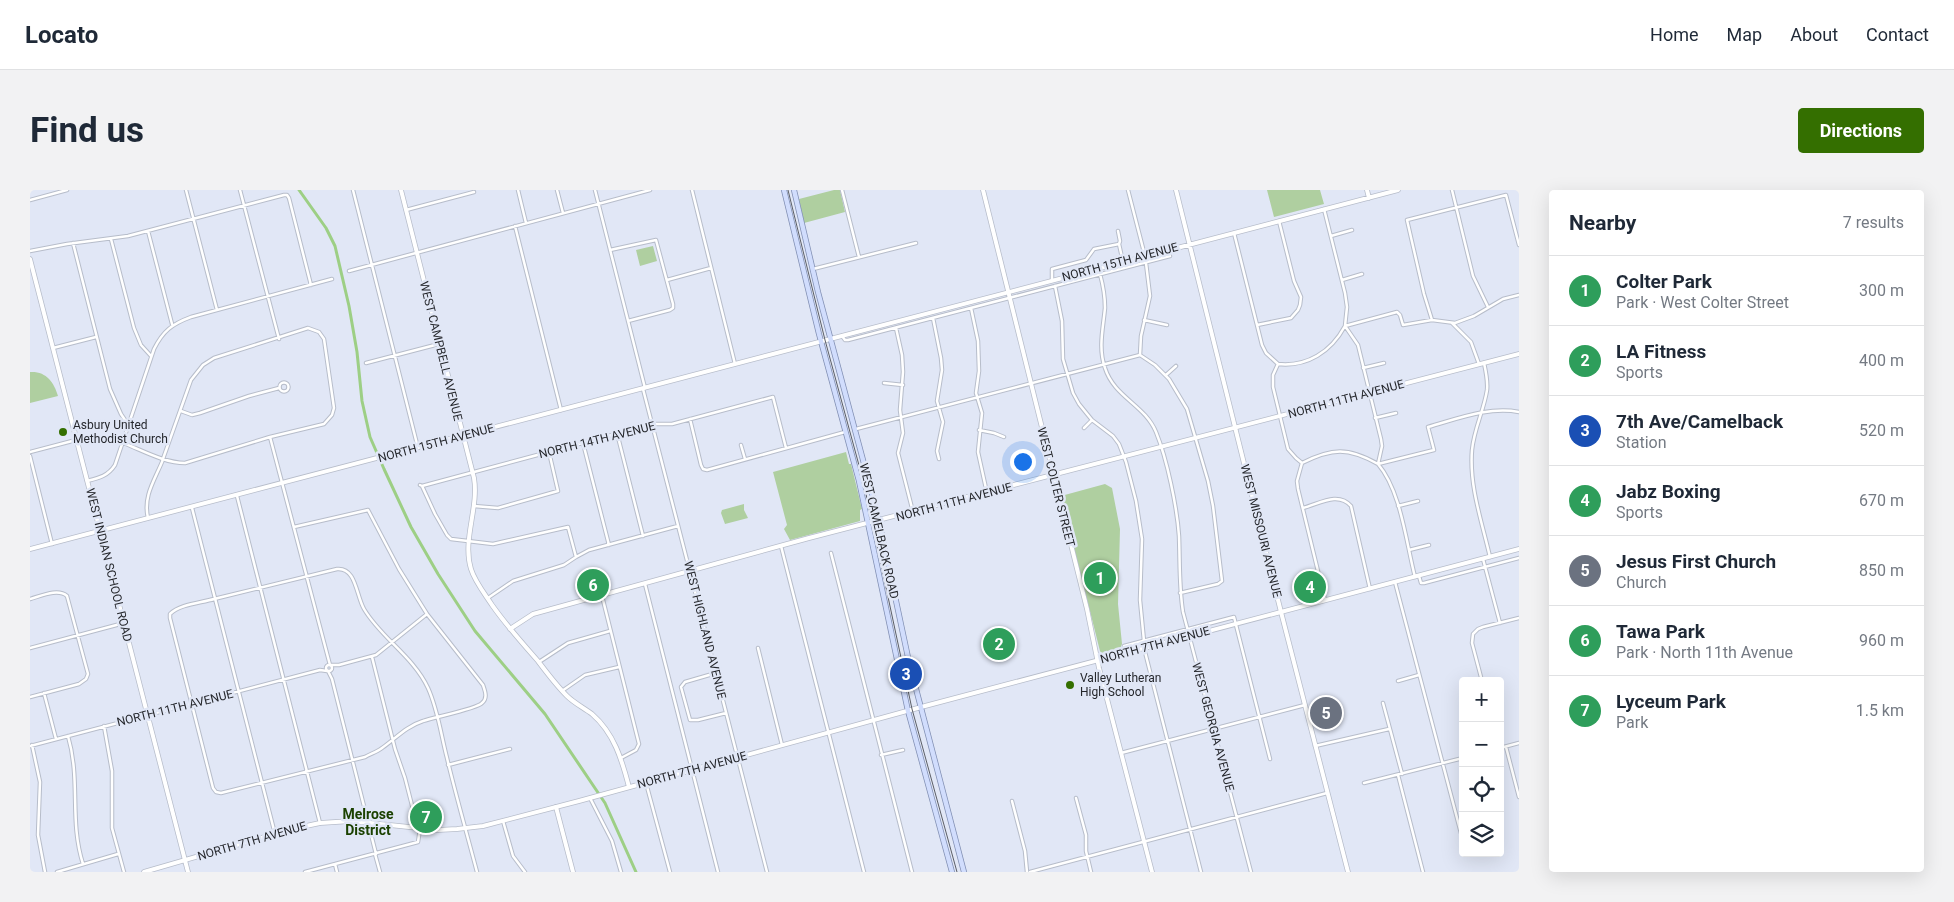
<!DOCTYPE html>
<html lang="en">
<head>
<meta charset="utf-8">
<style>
	body { margin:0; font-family:Roboto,sans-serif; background:#f2f2f3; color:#1f2937 }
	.controls { position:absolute; right:15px; bottom:15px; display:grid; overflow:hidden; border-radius:5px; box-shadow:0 5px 20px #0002 }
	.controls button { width:45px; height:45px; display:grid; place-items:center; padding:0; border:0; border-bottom:1px solid #e0e1e3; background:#fff; color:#1f2937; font:25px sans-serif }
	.you { position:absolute; left:992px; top:271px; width:18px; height:18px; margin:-12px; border:4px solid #fff; border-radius:50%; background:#1a73e8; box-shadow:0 0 0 8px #1a73e833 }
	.badge { display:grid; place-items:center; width:32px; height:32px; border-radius:50%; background:#346f00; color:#fff; font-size:16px; font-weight:700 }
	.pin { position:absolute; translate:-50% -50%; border:2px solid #fff; box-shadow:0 1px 5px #0006 }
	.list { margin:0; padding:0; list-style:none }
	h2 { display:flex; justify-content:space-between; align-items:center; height:65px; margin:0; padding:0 20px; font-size:21px }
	h2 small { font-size:16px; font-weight:400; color:#747a83 }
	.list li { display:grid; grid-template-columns:32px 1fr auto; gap:15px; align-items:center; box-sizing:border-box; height:70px; padding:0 20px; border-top:1px solid #e0e1e3 }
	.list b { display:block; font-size:19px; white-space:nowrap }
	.list p { margin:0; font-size:16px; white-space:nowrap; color:#747a83 }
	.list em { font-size:16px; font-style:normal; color:#747a83 }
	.icon { flex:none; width:28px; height:28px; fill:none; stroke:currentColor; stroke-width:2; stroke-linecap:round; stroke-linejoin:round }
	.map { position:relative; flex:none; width:1489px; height:682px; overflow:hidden; border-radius:5px }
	header { display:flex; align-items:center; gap:30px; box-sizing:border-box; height:70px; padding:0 25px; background:#fff; border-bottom:1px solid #e0e1e3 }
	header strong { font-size:24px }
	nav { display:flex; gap:28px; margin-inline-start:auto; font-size:18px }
	.intro { display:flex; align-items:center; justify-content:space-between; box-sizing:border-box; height:120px; padding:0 30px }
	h1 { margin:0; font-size:35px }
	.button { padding:12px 22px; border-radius:5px; background:#346f00; color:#fff; font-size:18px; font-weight:700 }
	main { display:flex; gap:30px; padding:0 30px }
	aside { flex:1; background:#fff; border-radius:5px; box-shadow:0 5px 20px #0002 }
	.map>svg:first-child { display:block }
	.green { fill:#afcfa0 }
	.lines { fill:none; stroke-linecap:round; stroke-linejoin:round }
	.canal { stroke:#9dcf85; stroke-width:3 }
	.minor-casing { stroke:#b7bdca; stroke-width:4.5 }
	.tertiary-casing { stroke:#b7bdca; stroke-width:5.5 }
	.secondary-casing { stroke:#b7bdca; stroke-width:5.5 }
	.primary-casing { stroke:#818fb3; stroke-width:6 }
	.minor { stroke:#fff; stroke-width:2.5 }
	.tertiary { stroke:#fff; stroke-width:4 }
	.secondary { stroke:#fff; stroke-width:4 }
	.primary { stroke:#d1ddfd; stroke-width:4.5 }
	.tram { stroke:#5b5e66; stroke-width:1 }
	.poi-dot { fill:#346f00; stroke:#e1e7f6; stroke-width:2 }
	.labels { text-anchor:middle; stroke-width:5; stroke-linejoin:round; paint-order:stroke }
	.street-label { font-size:12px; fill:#25272c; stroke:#e1e7f6 }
	.poi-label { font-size:12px; fill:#25272c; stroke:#e1e7f6; text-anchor:start }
	.neighbourhood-label { font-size:14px; font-weight:bold; fill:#1b4100; stroke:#e1e7f6 }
</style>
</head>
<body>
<header>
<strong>Locato</strong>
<nav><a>Home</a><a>Map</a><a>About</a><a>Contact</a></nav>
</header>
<div class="intro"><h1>Find us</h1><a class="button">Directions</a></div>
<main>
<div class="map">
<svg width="1489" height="682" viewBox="0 0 1489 682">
	<rect width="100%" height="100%" fill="#e1e7f6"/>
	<!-- green -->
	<path class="green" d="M804,0H810L815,22L774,33L769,9Z
		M1237,0H1290L1294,14L1244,27Z
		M623,56L627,71L610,76L606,60Z
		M0,182C16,181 24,192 28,206L0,213Z
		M816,262L819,274H821L832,319L830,320V331L760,350L754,339L757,335L743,282Z
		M1075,294L1082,298L1090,339L1088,414L1092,454L1090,459L1072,464L1070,461L1031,306Z
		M714,314V320L718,328L695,334L691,323L692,320Z
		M401,617L406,636L392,635L386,621Z"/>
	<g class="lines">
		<!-- canal -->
		<path class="canal" d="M269,0L296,38L305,56L319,116L327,162L332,211L340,247L354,279L381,337L408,384L445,441L515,524L575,613L606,682"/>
		<defs>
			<path id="minor" d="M156,0L187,120
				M210,0L249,149
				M323,0L388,258
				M488,0L496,33
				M527,0L533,23
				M565,0L615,198
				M662,0L705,174
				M812,0L829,67
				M1098,0L1115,66
				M1422,0L1443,86L1458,117
				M0,10L37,0
				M1294,19L1315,103L1317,117L1315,136L1328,155L1351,249L1352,256L1348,274C1371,301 1376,352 1385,387
				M376,20L444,2
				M485,36L531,220
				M118,41L142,134
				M1088,41L1090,51L1089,54
				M1204,43L1232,155L1236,163L1248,174
				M1301,46L1322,40
				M81,49L104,138L111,155L121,166
				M43,53L80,199L91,224L95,230L100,232
				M580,60L626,50L643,114V118L640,120L598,131
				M0,61L37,54L98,46L254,5H257L259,8L281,95
				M783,79L886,53
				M319,81L620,0
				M1070,84C1073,95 1075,107 1075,118C1073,139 1068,158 1075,178C1084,207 1115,215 1126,242C1137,269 1147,317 1149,346C1150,372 1149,397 1153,422L1221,682
				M637,90L681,78
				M1022,90V79L1056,70L1064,59L1089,54L1093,72
				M1312,90L1332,84
				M1025,96L1032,131L1033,169L1043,203L1049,214L1062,230L1083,246L1089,254L1096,272L1106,311L1112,349L1110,410L1114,451
				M941,118L948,151L949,181L946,203L952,223L948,262L957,303
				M903,128L911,168L912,180L907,211L913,232L907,261L909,269
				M1114,130L1137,135
				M1402,130L1394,104L1377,30L1476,5L1489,55
				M1422,133L1441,152L1449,174
				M1227,135L1261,128L1268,120L1270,115L1271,107L1264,91L1249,31
				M866,138L872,165L873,182L870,220L873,243L868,263L883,322
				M812,146L815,150H818L1140,66
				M23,158L66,147
				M1110,165L1125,175L1139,189L1157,219L1178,291L1183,316L1192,391L1188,394L1150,403
				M1110,165L1111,146L1120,106L1116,73
				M336,173L409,154
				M1454,173C1456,182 1458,191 1457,200C1454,220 1444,239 1442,260C1439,296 1452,332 1460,367
				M1248,174C1277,177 1301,162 1315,136L1367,122L1370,125L1373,135L1402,130L1425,133L1444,126L1473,109L1489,105
				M1248,174L1243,185V197L1258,259L1266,268L1272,273
				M1333,178L1354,173
				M1136,185L1146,176
				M249.5 197a4.5 4.5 0 1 1 9 0a4.5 4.5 0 1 1-9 0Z
				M854,193L873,195
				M613,199L737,682
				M151,221L162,225L170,223L219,206L249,198
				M1345,228L1366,223
				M660,229L671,275L673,279L677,280L815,242
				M1054,238L1062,230
				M826,239L1110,165
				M949,240L964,243L974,247
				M587,243L613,346
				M240,247L300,475
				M93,253C112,260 134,273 155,273L240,247L294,234L302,225L304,218L294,149L289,142L278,138L184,168L173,175L161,190L134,266L132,272C124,291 113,307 118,328
				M553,253L579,355
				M711,255L715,269
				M0,262L46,250
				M0,266L22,354
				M1272,273C1302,258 1318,257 1348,274L1404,260L1398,237C1427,229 1459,216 1489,222
				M1272,273L1267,291L1268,299L1295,410
				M57,291C69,288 78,286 85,275L124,159C133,141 142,134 161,127L302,89
				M390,295L392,296L405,324L417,345L421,349L463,354L538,337L546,367
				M392,296L623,234H642L743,207L756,258
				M207,306L290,633
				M444,316L468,318L528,301L519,262
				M1368,316L1388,311
				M162,318L245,644
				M1273,318C1289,314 1308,301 1321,316L1340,399
				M264,337L338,320L369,379L397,424L453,495C455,501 458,508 452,513C447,519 404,527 393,531C377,536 366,548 352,558C347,562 340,564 335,567L191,603L186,602L183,598L140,428V424C150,414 171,413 184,409C225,399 266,389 307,379C326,377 326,405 334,419C351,448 383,466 398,498C408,520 411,545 417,568C426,606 437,644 447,682
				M751,356L834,682
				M1379,360L1399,355
				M801,363L882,682
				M1453,369L1470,433
				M1389,386L1391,393H1394L1489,368
				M1365,392L1432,647
				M615,394L688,682
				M572,406L609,554L606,560L591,568
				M458,408L483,391L534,375L546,367L559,360L648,336
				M0,409C11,406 28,398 37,406L58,484L56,489L49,494L0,507
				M1094,456L1204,427L1240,569
				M0,458L94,433
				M728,458L752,555
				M1114,458L1171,682
				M342,467L365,559L375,588L388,639
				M509,472L538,453L580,441
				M296 478a3 3 0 1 1 6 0a3 3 0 1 1-6 0Z
				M300,475H309L346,465L397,424
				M298,481L302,489L346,664
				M686,483L655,492L651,497L660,530H668L696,523
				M1368,491L1389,485
				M1452,491L1442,453L1443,444L1448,439L1453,437L1489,428
				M532,501L555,485L589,477
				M14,503L26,549
				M1353,513L1372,584
				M74,536L82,581V638L94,682
				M38,546C51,591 39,630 53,674
				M2,555L10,592L8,645L15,682
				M0,556L290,480L297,481
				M1285,556L1359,539
				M1476,557L1489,607
				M1470,558L1489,553
				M1091,563L1275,515
				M851,565L873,560
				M418,575L480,559
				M1368,585L1393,682
				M616,593L640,682
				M1334,593L1433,568
				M560,608L582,651L591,682
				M1046,608L1056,645V661L1061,682
				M982,611L995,661L997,682
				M473,631L483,666L495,682
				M345,664L350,682
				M305,674L307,682
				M27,682L88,664
				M275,682L388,652L390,639
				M1000,682L1297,603"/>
			<path id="tertiary" d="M371,0L444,288C449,318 432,350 441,379C445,392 455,404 462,415C476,435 492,453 508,471C517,483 526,495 537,506C544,513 554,518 562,524C584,543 592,570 599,597
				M953,0L1057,419L1069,478L1122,682
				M1146,0L1251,422
				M1337,0L1339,8
				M0,359L1368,0
				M480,439L503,424L779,348L1489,164
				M526,617L543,682"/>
			<path id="secondary" d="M0,69L158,682
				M1251,422L1318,682
				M114,682L262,639L290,633L321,631L408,640L427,639L453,636L549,611L895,516L1489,359"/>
			<path id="primary" d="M754,0L789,144L829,291L878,521L922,682
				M764,0L788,102L848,326L879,472L934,682"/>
		</defs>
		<!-- minor casing -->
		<use href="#minor" class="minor-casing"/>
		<!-- tertiary casing -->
		<use href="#tertiary" class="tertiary-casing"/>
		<!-- secondary casing -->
		<use href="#secondary" class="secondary-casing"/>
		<!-- primary casing -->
		<use href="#primary" class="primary-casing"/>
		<!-- minor -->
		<use href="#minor" class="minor"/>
		<!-- tertiary -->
		<use href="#tertiary" class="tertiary"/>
		<!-- secondary -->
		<use href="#secondary" class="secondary"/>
		<!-- primary -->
		<use href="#primary" class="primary"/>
		<!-- tram -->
		<path class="tram" d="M758,0L795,150L833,290L882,519L927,682"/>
	</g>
	<!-- markers -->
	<g class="poi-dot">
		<circle cx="33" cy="242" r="5"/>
		<circle cx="1040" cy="495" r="5"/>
	</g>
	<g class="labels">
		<!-- street labels -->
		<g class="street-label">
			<text transform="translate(1090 72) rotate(-15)" y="4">NORTH 15TH AVENUE</text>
			<text transform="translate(411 161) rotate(76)" y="4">WEST CAMPBELL AVENUE</text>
			<text transform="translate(1316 209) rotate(-15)" y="4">NORTH 11TH AVENUE</text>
			<text transform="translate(567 250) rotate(-14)" y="4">NORTH 14TH AVENUE</text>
			<text transform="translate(406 253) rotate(-15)" y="4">NORTH 15TH AVENUE</text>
			<text transform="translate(1026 297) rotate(76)" y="4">WEST COLTER STREET</text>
			<text transform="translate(924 312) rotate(-15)" y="4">NORTH 11TH AVENUE</text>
			<text transform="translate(849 341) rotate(77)" y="4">WEST CAMELBACK ROAD</text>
			<text transform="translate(1231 341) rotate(76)" y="4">WEST MISSOURI AVENUE</text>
			<text transform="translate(79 375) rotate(76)" y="4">WEST INDIAN SCHOOL ROAD</text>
			<text transform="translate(675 440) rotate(76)" y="4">WEST HIGHLAND AVENUE</text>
			<text transform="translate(1125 455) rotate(-15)" y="4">NORTH 7TH AVENUE</text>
			<text transform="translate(145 518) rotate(-14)" y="4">NORTH 11TH AVENUE</text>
			<text transform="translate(1183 537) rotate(75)" y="4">WEST GEORGIA AVENUE</text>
			<text transform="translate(662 580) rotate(-15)" y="4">NORTH 7TH AVENUE</text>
			<text transform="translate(222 651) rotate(-16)" y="4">NORTH 7TH AVENUE</text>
		</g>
		<!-- poi labels -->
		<g class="poi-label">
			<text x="43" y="239">Asbury United<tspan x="43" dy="14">Methodist Church</tspan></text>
			<text x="1050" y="492">Valley Lutheran<tspan x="1050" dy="14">High School</tspan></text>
		</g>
		<!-- neighbourhood labels -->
		<g class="neighbourhood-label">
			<text x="338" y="629">Melrose<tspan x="338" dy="16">District</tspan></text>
		</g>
	</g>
</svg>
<div class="controls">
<button>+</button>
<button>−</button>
<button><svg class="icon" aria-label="locate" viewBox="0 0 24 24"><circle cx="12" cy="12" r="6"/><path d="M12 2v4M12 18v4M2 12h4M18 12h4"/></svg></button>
<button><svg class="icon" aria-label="layers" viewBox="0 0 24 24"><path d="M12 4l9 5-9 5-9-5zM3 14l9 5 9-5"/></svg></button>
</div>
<div class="you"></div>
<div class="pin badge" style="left:1070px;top:388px;background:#2e9e5b">1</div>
<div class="pin badge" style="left:969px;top:454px;background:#2e9e5b">2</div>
<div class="pin badge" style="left:876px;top:484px;background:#1a4fb4">3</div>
<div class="pin badge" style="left:1280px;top:397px;background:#2e9e5b">4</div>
<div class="pin badge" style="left:1296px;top:523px;background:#6b7280">5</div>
<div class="pin badge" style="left:563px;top:395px;background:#2e9e5b">6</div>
<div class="pin badge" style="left:396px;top:627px;background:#2e9e5b">7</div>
</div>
<aside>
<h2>Nearby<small>7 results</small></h2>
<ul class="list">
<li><span class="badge" style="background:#2e9e5b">1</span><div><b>Colter Park</b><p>Park · West Colter Street</p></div><em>300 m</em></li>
<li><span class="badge" style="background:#2e9e5b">2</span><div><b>LA Fitness</b><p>Sports</p></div><em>400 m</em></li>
<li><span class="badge" style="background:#1a4fb4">3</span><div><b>7th Ave/Camelback</b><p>Station</p></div><em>520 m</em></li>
<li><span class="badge" style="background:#2e9e5b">4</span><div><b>Jabz Boxing</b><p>Sports</p></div><em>670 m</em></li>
<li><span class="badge" style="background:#6b7280">5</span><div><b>Jesus First Church</b><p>Church</p></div><em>850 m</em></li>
<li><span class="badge" style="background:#2e9e5b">6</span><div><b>Tawa Park</b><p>Park · North 11th Avenue</p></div><em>960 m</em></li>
<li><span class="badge" style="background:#2e9e5b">7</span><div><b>Lyceum Park</b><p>Park</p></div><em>1.5 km</em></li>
</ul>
</aside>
</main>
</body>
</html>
